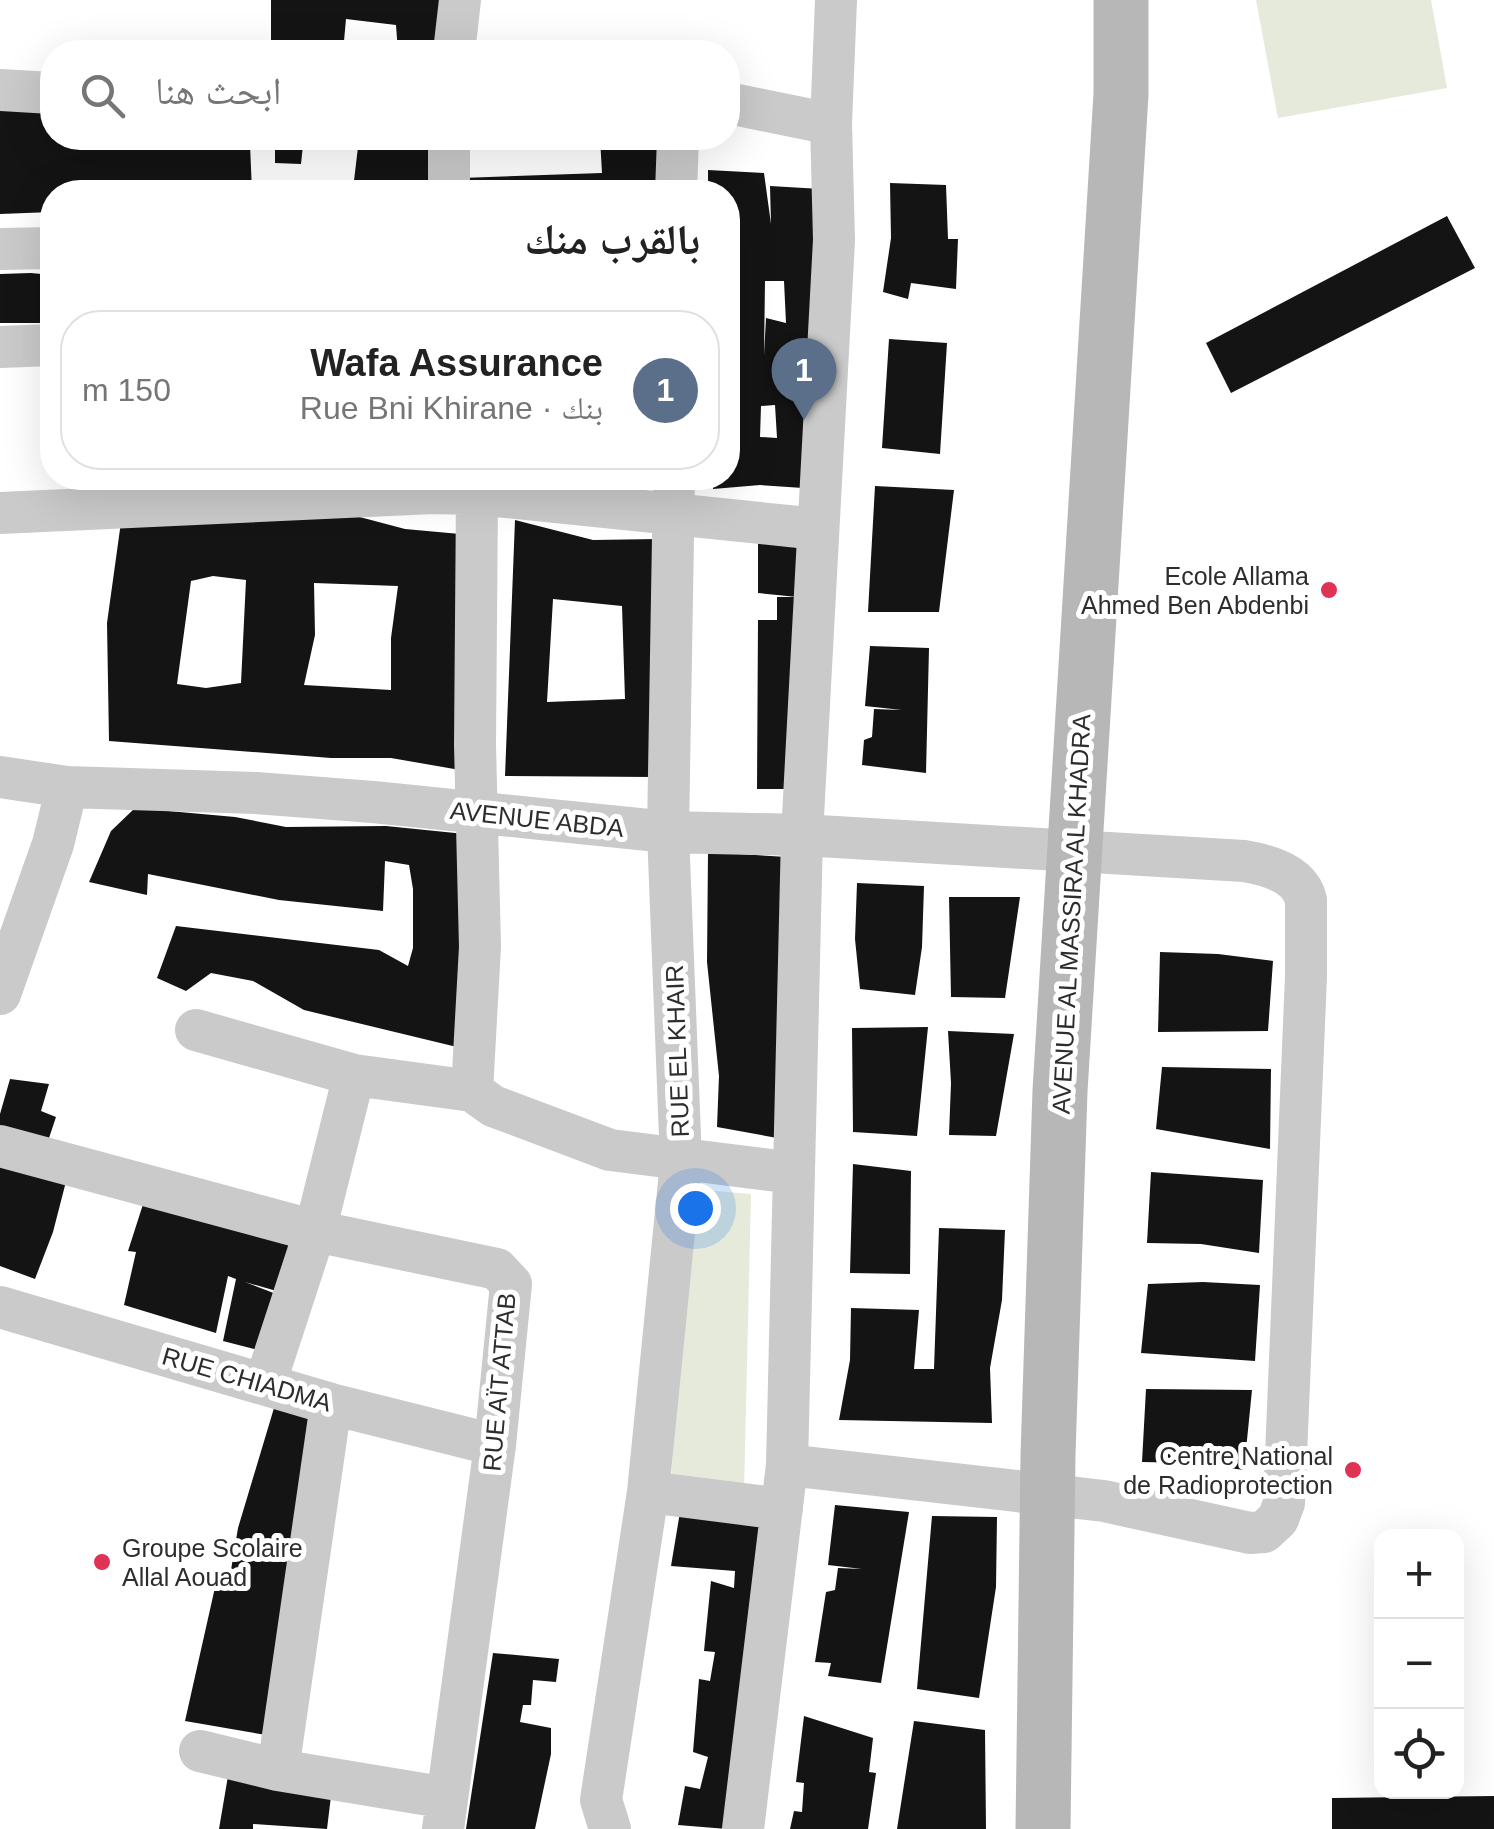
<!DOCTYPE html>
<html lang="ar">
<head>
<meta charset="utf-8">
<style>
	body { margin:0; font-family:Helvetica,"Noto Naskh Arabic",sans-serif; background:#f2f2f2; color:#222; direction:rtl }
	.controls { position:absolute; right:30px; bottom:30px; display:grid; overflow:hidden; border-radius:20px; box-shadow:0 10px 40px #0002 }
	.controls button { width:90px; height:90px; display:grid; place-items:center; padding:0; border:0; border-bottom:2px solid #e0e0e0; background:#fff; color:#222; font:50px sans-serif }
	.you { position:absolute; left:695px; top:1208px; width:35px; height:35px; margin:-25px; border:8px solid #fff; border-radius:50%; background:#1a73e8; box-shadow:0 0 0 15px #1a73e833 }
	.badge { display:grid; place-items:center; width:65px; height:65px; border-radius:50%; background:#111827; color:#fff; font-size:32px; font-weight:700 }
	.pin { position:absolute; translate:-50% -82px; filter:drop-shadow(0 2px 5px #0008) }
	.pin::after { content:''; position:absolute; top:52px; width:35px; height:30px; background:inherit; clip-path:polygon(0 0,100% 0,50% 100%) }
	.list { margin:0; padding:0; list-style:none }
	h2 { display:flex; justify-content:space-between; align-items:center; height:130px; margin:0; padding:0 40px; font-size:42px }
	h2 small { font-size:32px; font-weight:400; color:#767676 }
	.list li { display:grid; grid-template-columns:65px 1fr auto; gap:30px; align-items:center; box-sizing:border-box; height:160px; margin:0 20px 20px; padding:0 20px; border:2px solid #e0e0e0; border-radius:40px }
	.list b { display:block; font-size:38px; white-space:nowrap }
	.list p { margin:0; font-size:32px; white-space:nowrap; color:#767676 }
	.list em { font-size:32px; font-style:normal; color:#767676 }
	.icon { flex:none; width:55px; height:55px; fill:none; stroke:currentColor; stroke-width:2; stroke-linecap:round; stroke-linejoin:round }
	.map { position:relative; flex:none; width:1494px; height:1829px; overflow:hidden; direction:ltr }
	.search { position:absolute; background:#fff; box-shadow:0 10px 40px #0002; left:40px; top:40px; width:700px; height:110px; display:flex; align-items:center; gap:25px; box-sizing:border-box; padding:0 35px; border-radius:40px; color:#767676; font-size:38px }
	.panel { position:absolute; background:#fff; box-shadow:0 10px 40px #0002; left:40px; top:180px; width:700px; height:310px; border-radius:40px; direction:rtl }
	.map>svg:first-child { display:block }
	.green { fill:#e5eada }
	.building { fill:#141414; fill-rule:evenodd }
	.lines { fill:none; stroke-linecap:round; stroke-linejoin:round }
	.minor { stroke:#cacaca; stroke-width:42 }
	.secondary { stroke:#b7b7b7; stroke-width:55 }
	.poi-dot { fill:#e03254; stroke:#fff; stroke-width:4 }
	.labels { text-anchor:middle; stroke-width:10; stroke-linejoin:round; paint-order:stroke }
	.poi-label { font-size:25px; fill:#2d2d2d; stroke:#fff; text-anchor:end }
	.street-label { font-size:25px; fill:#2d2d2d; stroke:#fff }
</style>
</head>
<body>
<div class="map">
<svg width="1494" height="1829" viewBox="0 0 1494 1829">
	<rect width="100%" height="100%" fill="#fff"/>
	<!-- green -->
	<path class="green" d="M1256,0H1431L1447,88L1278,118Z
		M693,1189L751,1194L744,1491L670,1492Z"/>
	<!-- building -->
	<path class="building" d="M271,0H449L447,52H398L396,25L346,19L343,52H271Z
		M0,109L52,111V138H433L428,192H307V183L353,189L358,147L337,143L303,145L301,164L275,163V144H250L252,192H52V212L0,214Z
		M600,138H659L663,192H461V178L602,173Z
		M708,170L764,173L771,224L770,186L821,189L815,365L793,366L816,367L803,488L760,485L713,489V478H728V192H708ZM765,281H784L786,323L766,318L764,355ZM775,405L777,438L760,437L761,406Z
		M890,183L946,185L948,239H958L956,289L911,283L908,299L883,292L891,238Z
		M1447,216L1475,268L1231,393L1206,343Z
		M31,273L52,275V323H0V274Z
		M889,339L947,343L940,454L882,448Z
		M622,478H655L654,483L622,480Z
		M875,486L954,490L939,612H868Z
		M337,511L405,529L460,534V770L391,758H331L109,741L107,623L121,522ZM213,576L246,580L241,683L206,688L177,684L191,581ZM314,583L398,586L391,638V690L304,685L315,635Z
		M515,520L593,540L658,539L655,777L505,776ZM553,599L622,606L625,699L547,702Z
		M758,527L799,532L808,547L799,773L789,789H757L758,620H777V597H797L758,593Z
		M870,646L929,648L926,773L862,765L864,740L872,737L874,709L902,710L865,706Z
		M135,808L235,817L286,827L386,826L465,834L461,1048L304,1010L253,981L211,973L186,991L157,978L176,926L379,950L408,966L413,948V889L409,865L385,861L383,911L279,900L148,874L147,895L89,882L111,831Z
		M708,852L787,857L777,1138L717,1127L719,1076L707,962Z
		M857,883L924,886L922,947L915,995L860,989L855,939Z
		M949,897H1020L1005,998L951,997Z
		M1160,952L1218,954L1273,961L1268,1031L1158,1032Z
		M928,1027L917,1136L853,1132L852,1028Z
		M948,1031L1014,1034L996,1136L949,1135L951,1083Z
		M1162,1067L1271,1069L1270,1149L1156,1129Z
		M10,1079L49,1084L41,1111L56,1117L46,1147L0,1132V1114Z
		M0,1148L70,1166L53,1232L35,1279L0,1266Z
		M853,1164L911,1171L910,1274L850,1273Z
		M1151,1172L1263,1180L1259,1253L1201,1244L1147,1243Z
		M146,1195L297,1233L280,1292L245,1282L284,1297L269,1353L223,1341L236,1279L228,1276L216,1333L124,1305L136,1252L128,1251Z
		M939,1228L1005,1230L1002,1300L990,1368L992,1423L839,1420L850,1360L851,1308L919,1310L914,1369H934Z
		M1203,1282L1260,1285L1255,1361L1141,1353L1148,1284Z
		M1146,1389L1252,1390L1244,1470L1192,1463L1142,1462Z
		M274,1408L320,1412L272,1736L185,1721L218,1574L230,1576L238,1528Z
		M835,1505L909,1512L881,1683L828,1676L831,1663L815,1662L826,1592L835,1590L838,1568L862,1569L828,1565Z
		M680,1512L768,1515L727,1829L678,1825L685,1786L700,1789L708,1757L693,1752L699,1679L710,1681L715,1652L704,1651L711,1581L734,1588L735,1571L671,1566Z
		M932,1516L997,1517L996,1587L979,1698L917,1689Z
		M493,1653L559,1659L556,1682L533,1680L531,1705H523L520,1722L551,1728V1754L535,1829H466Z
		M804,1716L873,1738L869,1772L876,1773L868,1829H790L794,1811L802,1812L804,1783L796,1782Z
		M914,1721L985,1730L986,1829H897Z
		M228,1776L332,1788L327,1829L253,1824V1829H219Z
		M1494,1796V1829H1332V1798Z"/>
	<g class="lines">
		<!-- minor -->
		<path class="minor" d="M454,52L460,0
			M0,90L52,93
			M728,103L831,124
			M449,138V192
			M676,192L678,138
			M0,249L52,248
			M0,347L52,345
			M0,513L433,493L477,494L818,529
			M0,777L67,787L256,793L373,802L668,832L802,835L1244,861C1268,865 1300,874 1306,900V976L1284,1503L1278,1519L1264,1532L1250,1533L1104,1501L787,1465
			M0,994L53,844L67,787
			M196,1030L354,1075L472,1091L493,1106L610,1150L794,1173
			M472,1091L480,947L475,745L477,494
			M0,1146L315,1231L497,1269L511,1284L495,1445L443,1829
			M0,1307L331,1404L495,1445
			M265,1384L315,1231L354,1075
			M648,1492L782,1509
			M200,1751L278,1770L447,1798
			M278,1770L331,1404
			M610,1829L601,1800L648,1492L681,1162L668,832L674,478
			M743,1829L787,1465L802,835L834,240L831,124L836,0"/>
		<!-- secondary -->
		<path class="secondary" d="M1043,1829L1048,1455L1060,1091L1121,94V0"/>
	</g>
	<!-- markers -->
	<g class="poi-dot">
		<circle cx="1329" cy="590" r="10"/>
		<circle cx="1353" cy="1470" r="10"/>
		<circle cx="102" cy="1562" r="10"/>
	</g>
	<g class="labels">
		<!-- poi labels -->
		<g class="poi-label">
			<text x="1309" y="585">Ecole Allama<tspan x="1309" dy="29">Ahmed Ben Abdenbi</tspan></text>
			<text x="1333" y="1465">Centre National<tspan x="1333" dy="29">de Radioprotection</tspan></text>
			<text x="122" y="1557" text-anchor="start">Groupe Scolaire<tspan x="122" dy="29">Allal Aouad</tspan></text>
		</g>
		<!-- street labels -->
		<g class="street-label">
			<text transform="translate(537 819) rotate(6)" y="9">AVENUE ABDA</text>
			<text transform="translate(1071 914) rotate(-87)" y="9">AVENUE AL MASSIRA AL KHADRA</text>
			<text transform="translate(677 1051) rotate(-92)" y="9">RUE EL KHAIR</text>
			<text transform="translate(247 1379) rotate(16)" y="9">RUE CHIADMA</text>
			<text transform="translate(499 1382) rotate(-85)" y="9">RUE AÏT ATTAB</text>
		</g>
	</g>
</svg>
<div class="controls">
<button>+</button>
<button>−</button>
<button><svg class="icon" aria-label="locate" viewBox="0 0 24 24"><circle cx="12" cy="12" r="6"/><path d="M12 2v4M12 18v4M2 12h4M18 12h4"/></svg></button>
</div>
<div class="you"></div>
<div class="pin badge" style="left:804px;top:420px;background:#5c6f8a">1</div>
<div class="search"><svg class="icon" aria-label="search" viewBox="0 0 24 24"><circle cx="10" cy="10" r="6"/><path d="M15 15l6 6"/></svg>ابحث هنا</div>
<section class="panel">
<h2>بالقرب منك<small></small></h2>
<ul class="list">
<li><span class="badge" style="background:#5c6f8a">1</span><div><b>Wafa Assurance</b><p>بنك · Rue Bni Khirane</p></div><em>150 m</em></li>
</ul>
</section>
</div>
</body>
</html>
